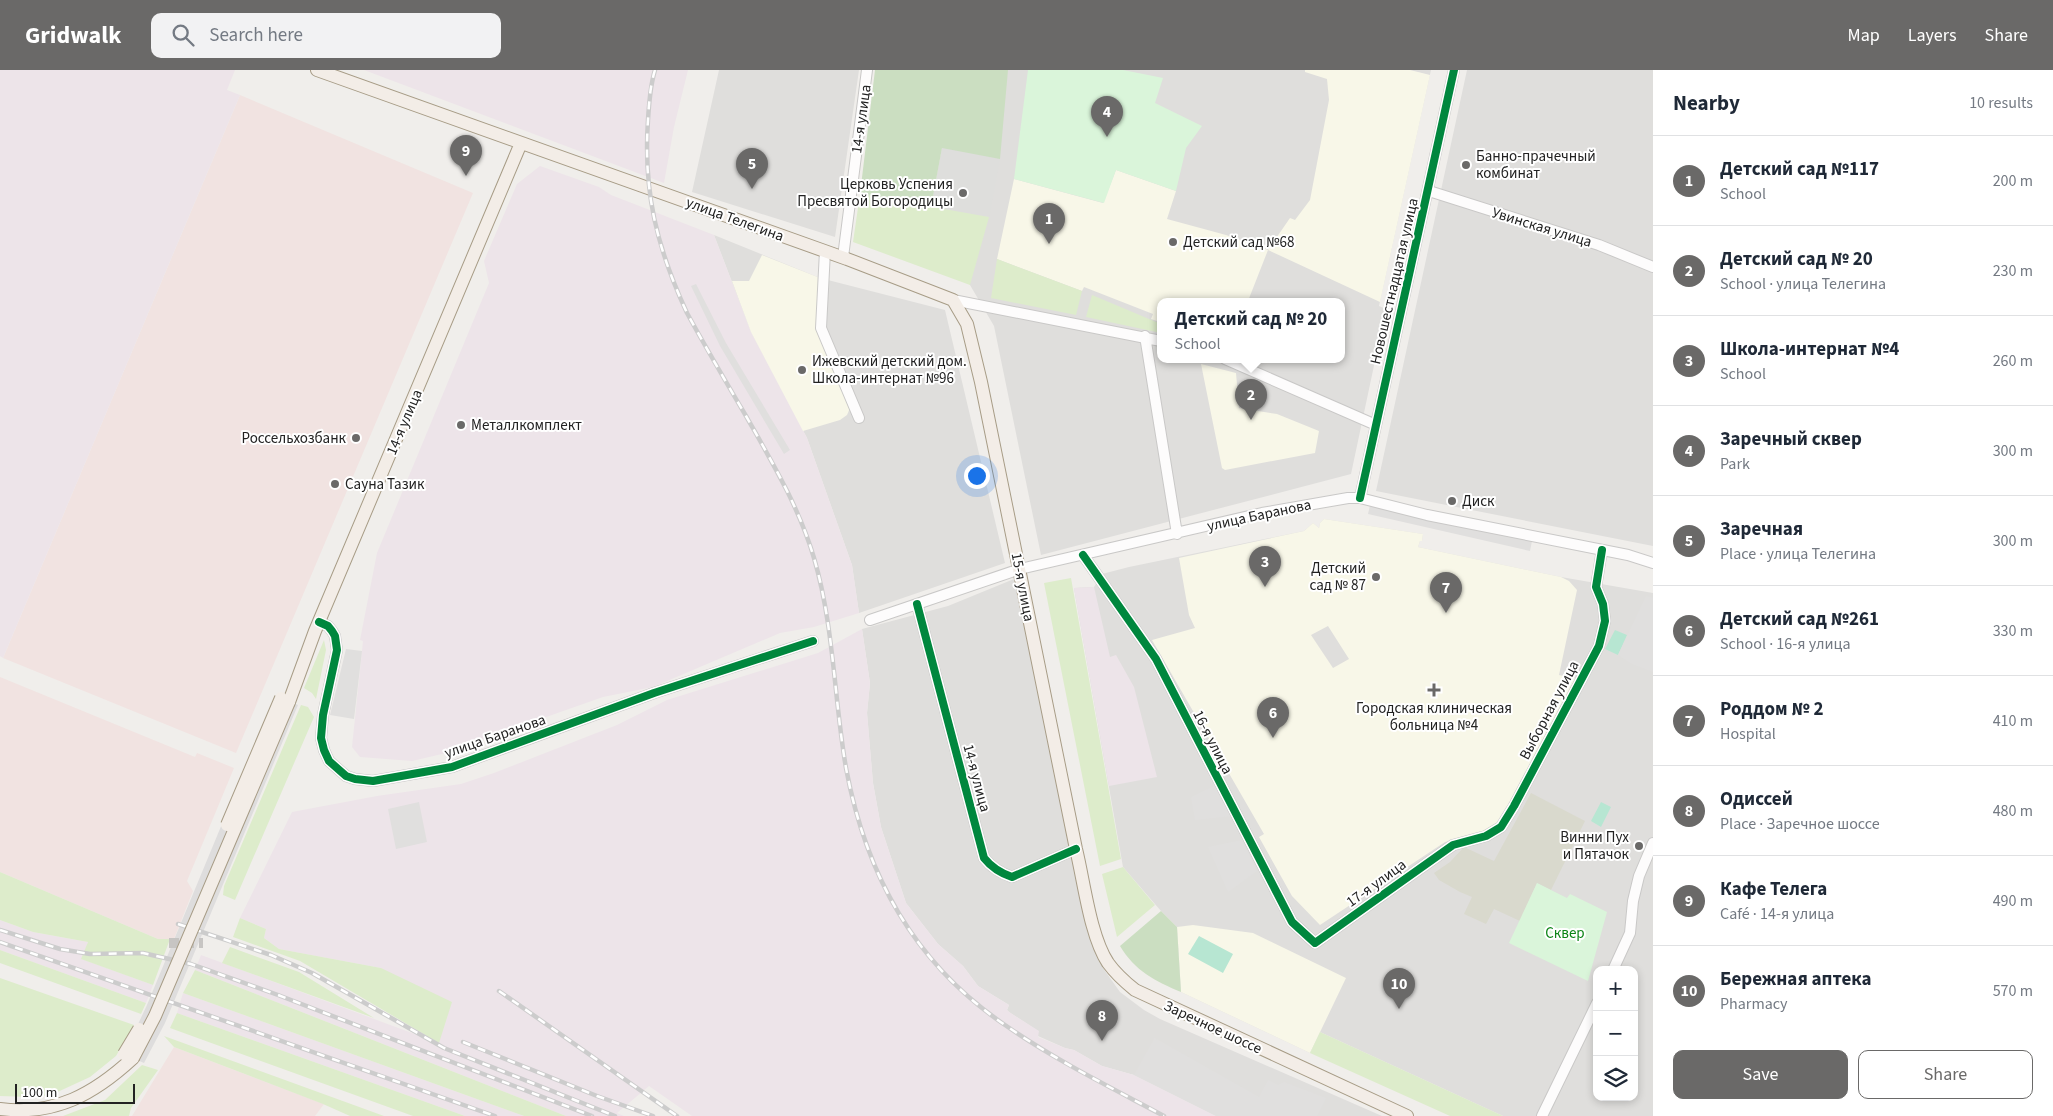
<!DOCTYPE html>
<html lang="en">
<head>
<meta charset="utf-8">
<style>
	body { margin:0; font-family:"Source Sans 3",sans-serif; background:#f2f2f3; color:#1f2937 }
	.controls { position:absolute; right:15px; bottom:15px; display:grid; overflow:hidden; border-radius:10px; box-shadow:0 2px 8px #0003 }
	.controls button { width:45px; height:45px; display:grid; place-items:center; padding:0; border:0; border-bottom:1px solid #e0e1e3; background:#fff; color:#1f2937; font:25px sans-serif }
	.scale { position:absolute; left:15px; bottom:12px; width:120px; box-sizing:border-box; padding-left:5px; border:2px solid #222; border-top:0; font-size:14px; line-height:18px; white-space:nowrap; color:#222; -webkit-text-stroke:4px #fff; paint-order:stroke }
	.you { position:absolute; left:976px; top:405px; width:18px; height:18px; margin:-12px; border:4px solid #fff; border-radius:50%; background:#1a73e8; box-shadow:0 0 0 8px #1a73e833 }
	.badge { display:grid; place-items:center; width:32px; height:32px; border-radius:50%; background:#6a6968; color:#fff; font-size:16px; font-weight:700 }
	.pin { position:absolute; translate:-50% -41px; filter:drop-shadow(0 1px 2px #0008) }
	.pin::after { content:''; position:absolute; top:26px; width:18px; height:15px; background:inherit; clip-path:polygon(0 0,100% 0,50% 100%) }
	.popup { position:absolute; left:1157px; top:228px; width:188px; height:65px; box-sizing:border-box; display:grid; place-content:center; border-radius:10px; background:#fff; filter:drop-shadow(0 1px 4px #0005); font-size:16px; white-space:nowrap; color:#747a83 }
	.popup b { font-size:19px; color:#1f2937 }
	.popup::after { content:''; position:absolute; left:50%; top:100%; margin-left:-10px; border:10px solid transparent; border-top-color:#fff }
	.list { margin:0; padding:0; list-style:none }
	h2 { display:flex; justify-content:space-between; align-items:center; height:65px; margin:0; padding:0 20px; font-size:21px }
	h2 small { font-size:16px; font-weight:400; color:#747a83 }
	.list li { display:grid; grid-template-columns:32px 1fr auto; gap:15px; align-items:center; box-sizing:border-box; height:90px; padding:0 20px; border-top:1px solid #e0e1e3 }
	.list b { display:block; font-size:19px; white-space:nowrap }
	.list p { margin:0; font-size:16px; white-space:nowrap; color:#747a83 }
	.list em { font-size:16px; font-style:normal; color:#747a83 }
	.actions { display:flex; gap:10px; padding:15px 20px }
	.actions a { flex:1; padding:11px 0; border:1px solid #6a6968; border-radius:10px; text-align:center; font-size:18px; color:#6a6968 }
	.actions .main { background:#6a6968; color:#fff }
	.icon { flex:none; width:28px; height:28px; fill:none; stroke:currentColor; stroke-width:2; stroke-linecap:round; stroke-linejoin:round }
	.map { position:relative; flex:none; width:1653px; height:1046px; overflow:hidden }
	header { display:flex; align-items:center; gap:30px; box-sizing:border-box; height:70px; padding:0 25px; background:#6a6968; color:#fff }
	header strong { font-size:24px }
	nav { display:flex; gap:28px; margin-inline-start:auto; font-size:18px }
	.search { width:350px; height:45px; background:#f2f2f3; display:flex; align-items:center; gap:12px; box-sizing:border-box; padding:0 18px; border-radius:10px; color:#747a83; font-size:19px }
	main { display:flex }
	aside { flex:1; background:#fff }
	.map>svg:first-child { display:block }
	.residential { fill:#dfdedc; fill-rule:evenodd }
	.commercial { fill:#f1e3e1 }
	.industrial { fill:#ede4e9 }
	.education { fill:#f8f7e8; fill-rule:evenodd }
	.religious { fill:#dededc }
	.construction { fill:#d9d9cd }
	.grass { fill:#ddeccb }
	.forest { fill:#cbdec1 }
	.park { fill:#daf5da }
	.pitch { fill:#b7e6d2 }
	.parking { fill:#e0dfde }
	.pier { fill:#dedddd }
	.lines { fill:none; stroke-linecap:round; stroke-linejoin:round }
	.minor-tunnel { stroke:#c7c5c3; stroke-width:10; stroke-dasharray:10 5; stroke-linecap:butt }
	.minor-casing { stroke:#c9c8c7; stroke-width:12 }
	.major-casing { stroke:#a79c86; stroke-width:14 }
	.minor { stroke:#fdfcfc; stroke-width:10 }
	.major { stroke:#f3ede7; stroke-width:12 }
	.rail-casing { stroke:#ccc; stroke-width:4.5 }
	.rail { stroke:#fff; stroke-width:2.5; stroke-dasharray:8; stroke-linecap:butt }
	.major-bridge-casing { stroke:#a79c86; stroke-width:14; stroke-linecap:butt }
	.major-bridge { stroke:#f3ede7; stroke-width:12 }
	.cycleway-casing { stroke:#fff; stroke-width:11 }
	.cycleway { stroke:#00873e; stroke-width:8 }
	.poi-dot { fill:#6a6968; stroke:#fff; stroke-width:2 }
	.labels { text-anchor:middle; stroke-width:4; stroke-linejoin:round; paint-order:stroke }
	.street-label { font-size:15px; fill:#222; stroke:#fff }
	.poi-label { font-size:15px; fill:#222; stroke:#fff; text-anchor:start }
	.park-label { font-size:15px; fill:#0c8416; stroke:#fff }
</style>
</head>
<body>
<header>
<strong>Gridwalk</strong>
<div class="search"><svg class="icon" aria-label="search" viewBox="0 0 24 24"><circle cx="10" cy="10" r="6"/><path d="M15 15l6 6"/></svg>Search here</div>
<nav><a>Map</a><a>Layers</a><a>Share</a></nav>
</header>
<main>
<div class="map">
<svg width="1653" height="1046" viewBox="0 0 1653 1046">
	<rect width="100%" height="100%" fill="#f0eeeb"/>
	<!-- residential -->
	<path class="residential" d="M719,0H859L835,167L692,122Z
		M957,0H1431L1379,236L1386,239L1351,404L1041,485L994,256L970,215L931,137ZM1161,231H1341V289H1161Z
		M1467,0H1653V476L1376,421Z
		M714,165L820,208L945,240L1005,493L859,543L852,495L807,368L751,262Z
		M1324,449L1423,464L1422,471H1420L1418,477L1561,507L1653,523V1046H1503L1320,962L1310,983L1181,922L1177,857L1161,841L1123,797L1074,518L1094,517L1102,504L1129,497L1304,461L1313,453L1319,458L1320,453ZM1597,900H1634V1027H1597Z
		M1014,509L1088,857L1094,879L1105,901L1120,922L1144,940L1160,949L1382,1046H1216L1134,1005L1102,996L1074,980L1065,978L1038,966V961L1009,942L1007,940L1009,935L978,916L963,896L938,874L906,833L881,757L873,713L867,643L870,613L862,559L948,536Z"/>
	<!-- commercial -->
	<path class="commercial" d="M240,25L473,123L236,683L3,588Z
		M0,607L195,687L197,683L234,698L187,811L193,821L174,869H158L0,802Z
		M174,977L324,1034L315,1046H132Z"/>
	<!-- industrial -->
	<path class="industrial" d="M0,0H235L227,20L240,25L3,588L0,586Z
		M364,0H688L674,57L664,113Z
		M540,96L599,117L611,125L714,165L751,262L807,368L852,495L859,543L814,557L780,563L653,617L603,627L473,673L472,677L412,691L360,687L352,677L363,571L360,570L377,483L489,213L484,191L517,114Z
		M1094,517L1110,587L1116,585L1134,617L1157,707L1109,716L1074,518Z
		M862,559L870,613L867,643L873,713L881,757L906,833L938,874L963,896L978,916L1009,935L1007,940L1009,942L1039,961L1038,967L1065,978L1074,980L1102,996L1134,1005L1216,1046H692L649,1016L617,1043L624,1046H566L195,900L201,885L439,973L381,898L279,879L264,868L266,859L240,848L292,742L377,726L461,714L494,703L617,655L667,630L818,583Z
		M0,850L33,862L88,872L82,889L153,915L146,933L0,880Z
		M183,923L524,1046H465L177,943Z"/>
	<!-- education -->
	<path class="education" d="M1305,0H1410L1430,5L1380,232L1268,180L1248,231H1161V247L1157,251L1151,249L1153,244L1084,217L1082,221L997,189L1014,109L1103,133L1116,100L1176,121L1167,149L1226,165L1268,180L1290,148L1295,150L1310,130L1329,30L1327,9L1305,2Z
		M762,185L820,208L817,260L850,338L847,345L840,350L803,361L751,262L732,211H749Z
		M1201,294L1236,303L1239,338L1277,344L1319,361L1315,383L1225,400L1222,398Z
		M1324,449L1423,464L1422,471H1420L1418,477L1561,507L1569,511L1577,520L1559,605L1577,609L1563,632L1501,750L1490,762L1445,772L1320,855L1292,826L1259,767L1264,764L1152,570L1195,558L1189,545L1179,488L1304,461L1313,453L1319,458L1320,453ZM1328,556L1349,589L1333,598L1311,565Z
		M1193,855L1253,863L1346,908L1310,983L1181,922L1177,857Z"/>
	<!-- religious -->
	<path class="religious" d="M942,78L1000,89L989,148L931,137Z"/>
	<!-- construction -->
	<path class="construction" d="M1531,723L1585,751L1551,820L1537,813L1520,851L1494,839L1486,854L1464,844L1472,827L1460,822L1439,810L1434,803L1450,792L1464,777L1494,791Z"/>
	<!-- grass -->
	<path class="grass" d="M860,124L989,147L970,215L853,172Z
		M997,189L1082,221L1076,245L991,228Z
		M1092,225L1161,254V263L1086,247Z
		M1071,508L1121,789L1100,796L1044,513Z
		M324,570L326,580L316,629L312,623L304,618Z
		M301,635L308,637L314,647L235,830L223,825L224,816Z
		M1123,797L1155,835L1117,867L1102,804Z
		M0,802L158,869H170L153,915L81,889L88,872L33,862L0,850Z
		M240,848L266,859L264,868L279,879L381,898L452,932L439,973L300,891L233,867Z
		M230,877L299,902L374,948L222,893Z
		M0,880L146,933L141,944L0,893Z
		M195,900L566,1046H524L183,923Z
		M0,908L134,955L116,986L90,1007L51,1025L30,1027L0,1026Z
		M177,943L465,1046H413L170,958Z
		M1320,962L1503,1046H1450L1310,983Z
		M164,966L384,1046H350L323,1034L174,977Z
		M142,995L158,1000L131,1038L129,1046H63L105,1030Z"/>
	<!-- forest -->
	<path class="forest" d="M875,0H1008L1000,89L942,78L931,137L860,124Z
		M1161,841L1177,857L1181,922C1155,911 1135,901 1120,876Z"/>
	<!-- park -->
	<path class="park" d="M1028,0H1123L1163,8L1155,33L1202,56L1186,78L1176,121L1116,100L1104,133L1014,109Z
		M1537,813L1567,828L1570,824L1607,842L1588,911L1509,873Z"/>
	<!-- pitch -->
	<path class="pitch" d="M1615,560L1627,565L1618,585L1605,579Z
		M1601,732L1611,737L1601,757L1591,751Z
		M1199,866L1233,884L1223,903L1188,884Z"/>
	<!-- parking -->
	<path class="parking" d="M696,214L726,273L790,380L784,384L720,276L691,216Z
		M1371,431L1533,466L1530,481L1368,444Z
		M1646,526L1653,528V602L1632,594L1618,585Z
		M346,579L362,581L354,649L330,645Z
		M1218,714L1234,746L1195,750L1191,727Z
		M419,732L427,772L396,779L388,739Z
		M1242,770L1257,801L1228,822L1208,777Z
		M1153,967L1259,1027L1268,1010L1278,1015L1284,1012L1326,1028L1317,1046H1216L1134,1005L1154,969Z"/>
	<!-- pier -->
	<path class="pier" d="M275,626L298,635L165,953L144,993L124,984L147,935Z"/>
	<g class="lines">
		<!-- minor-tunnel -->
		<path class="minor-tunnel" d="M169,873H203"/>
		<defs>
			<path id="minor" d="M1429,121L1599,175L1653,197
				M825,181L821,258L859,348
				M843,187L867,0
				M953,230L1161,271
				M1145,266L1177,464
				M1225,289L1376,355
				M1360,428L1454,0
				M1083,485L1156,589L1292,852L1315,873L1453,775L1486,766L1501,757L1514,736L1599,576L1605,551L1603,534L1596,517L1602,480
				M917,534L984,788C992,798 1000,803 1012,807L1076,779
				M870,550L1020,499L1262,443L1348,428H1360L1427,445L1628,485L1653,493
				M319,552L328,556L332,561L335,566L337,580L323,645L321,668L324,680L329,691L346,706L355,709L373,711L452,697L654,623L813,571
				M1613,900L1630,863L1633,831L1639,806L1653,773
				M1542,1046L1597,933"/>
			<path id="major" d="M317,0L847,189L953,230L967,254L981,312L1076,779C1084,811 1090,866 1108,893C1116,904 1125,912 1135,920L1407,1046
				M289,632L315,561L521,73
				M0,1039C55,1046 94,1024 133,988"/>
		</defs>
		<!-- minor casing -->
		<use href="#minor" class="minor-casing"/>
		<!-- major casing -->
		<use href="#major" class="major-casing"/>
		<!-- minor -->
		<use href="#minor" class="minor"/>
		<!-- major -->
		<use href="#major" class="major"/>
		<defs>
			<path id="rail" d="M655,0C650,16 649,33 648,50C643,122 657,178 687,243C706,278 726,312 746,346C772,392 799,437 814,488C834,556 834,629 846,698C866,805 914,893 1005,955C1055,990 1110,1017 1164,1046
				M178,854L271,885L312,903L444,978L615,1046
				M0,860L60,879L90,884L143,883L191,894L278,925L592,1046
				M0,872L495,1046
				M499,921L677,1046
				M463,972L597,1026L653,1046"/>
		</defs>
		<!-- rail casing -->
		<use href="#rail" class="rail-casing"/>
		<!-- rail -->
		<use href="#rail" class="rail"/>
		<defs>
			<path id="major-bridge" d="M227,755L281,628
				M124,984L139,959
				M133,988L155,946L289,632"/>
		</defs>
		<!-- major-bridge casing -->
		<use href="#major-bridge" class="major-bridge-casing"/>
		<!-- major-bridge -->
		<use href="#major-bridge" class="major-bridge"/>
		<defs>
			<path id="cycleway" d="M1360,428L1454,0
				M1083,485L1156,589L1292,852L1315,873L1453,775L1486,766L1501,757L1514,736L1599,576L1605,551L1603,534L1596,517L1602,480
				M917,534L984,788C992,798 1000,803 1012,807L1076,779
				M319,552L328,556L332,561L335,566L337,580L323,645L321,668L324,680L329,691L346,706L355,709L373,711L452,697L654,623L813,571"/>
		</defs>
		<!-- cycleway casing -->
		<use href="#cycleway" class="cycleway-casing"/>
		<!-- cycleway -->
		<use href="#cycleway" class="cycleway"/>
	</g>
	<!-- markers -->
	<g class="poi-dot">
		<circle cx="1466" cy="95" r="5"/>
		<circle cx="963" cy="123" r="5"/>
		<circle cx="1173" cy="172" r="5"/>
		<circle cx="802" cy="300" r="5"/>
		<circle cx="461" cy="355" r="5"/>
		<circle cx="356" cy="368" r="5"/>
		<circle cx="335" cy="414" r="5"/>
		<circle cx="1452" cy="431" r="5"/>
		<circle cx="1376" cy="507" r="5"/>
		<path d="M1431.5 612.5h5v5h5v5h-5v5h-5v-5h-5v-5h5z"/>
		<circle cx="1639" cy="776" r="5"/>
	</g>
	<g class="labels">
		<!-- street labels -->
		<g class="street-label">
			<text transform="translate(861 49) rotate(-82)" y="5">14-я улица</text>
			<text transform="translate(735 149) rotate(20)" y="5">улица Телегина</text>
			<text transform="translate(1542 157) rotate(17)" y="5">Увинская улица</text>
			<text transform="translate(1394 211) rotate(-77)" y="5">Новошестнадцатая улица</text>
			<text transform="translate(404 352) rotate(-67)" y="5">14-я улица</text>
			<text transform="translate(1259 445) rotate(-12)" y="5">улица Баранова</text>
			<text transform="translate(1023 517) rotate(79)" y="5">15-я улица</text>
			<text transform="translate(1549 640) rotate(-62)" y="5">Выборная улица</text>
			<text transform="translate(495 666) rotate(-19)" y="5">улица Баранова</text>
			<text transform="translate(1213 672) rotate(63)" y="5">16-я улица</text>
			<text transform="translate(977 708) rotate(75)" y="5">14-я улица</text>
			<text transform="translate(1376 813) rotate(-36)" y="5">17-я улица</text>
			<text transform="translate(1213 957) rotate(25)" y="5">Заречное шоссе</text>
		</g>
		<!-- poi labels -->
		<g class="poi-label">
			<text x="1476" y="91">Банно-прачечный<tspan x="1476" dy="17">комбинат</tspan></text>
			<text x="953" y="119" text-anchor="end">Церковь Успения<tspan x="953" dy="17">Пресвятой Богородицы</tspan></text>
			<text x="1183" y="177">Детский сад №68</text>
			<text x="812" y="296">Ижевский детский дом.<tspan x="812" dy="17">Школа-интернат №96</tspan></text>
			<text x="471" y="360">Металлкомплект</text>
			<text x="346" y="373" text-anchor="end">Россельхозбанк</text>
			<text x="345" y="419">Сауна Тазик</text>
			<text x="1462" y="436">Диск</text>
			<text x="1366" y="503" text-anchor="end">Детский<tspan x="1366" dy="17">сад № 87</tspan></text>
			<text x="1434" y="643" text-anchor="middle">Городская клиническая<tspan x="1434" dy="17">больница №4</tspan></text>
			<text x="1629" y="772" text-anchor="end">Винни Пух<tspan x="1629" dy="17">и Пятачок</tspan></text>
		</g>
		<!-- park labels -->
		<g class="park-label">
			<text x="1565" y="868">Сквер</text>
		</g>
	</g>
</svg>
<div class="controls">
<button>+</button>
<button>−</button>
<button><svg class="icon" aria-label="layers" viewBox="0 0 24 24"><path d="M12 4l9 5-9 5-9-5zM3 14l9 5 9-5"/></svg></button>
</div>
<div class="scale">100 m</div>
<div class="you"></div>
<div class="pin badge" style="left:1049px;top:174px">1</div>
<div class="pin badge" style="left:1251px;top:350px">2</div>
<div class="popup"><b>Детский сад № 20</b>School</div>
<div class="pin badge" style="left:1265px;top:517px">3</div>
<div class="pin badge" style="left:1107px;top:67px">4</div>
<div class="pin badge" style="left:752px;top:119px">5</div>
<div class="pin badge" style="left:1273px;top:668px">6</div>
<div class="pin badge" style="left:1446px;top:543px">7</div>
<div class="pin badge" style="left:1102px;top:971px">8</div>
<div class="pin badge" style="left:466px;top:106px">9</div>
<div class="pin badge" style="left:1399px;top:939px">10</div>
</div>
<aside>
<h2>Nearby<small>10 results</small></h2>
<ul class="list">
<li><span class="badge">1</span><div><b>Детский сад №117</b><p>School</p></div><em>200 m</em></li>
<li><span class="badge">2</span><div><b>Детский сад № 20</b><p>School · улица Телегина</p></div><em>230 m</em></li>
<li><span class="badge">3</span><div><b>Школа-интернат №4</b><p>School</p></div><em>260 m</em></li>
<li><span class="badge">4</span><div><b>Заречный сквер</b><p>Park</p></div><em>300 m</em></li>
<li><span class="badge">5</span><div><b>Заречная</b><p>Place · улица Телегина</p></div><em>300 m</em></li>
<li><span class="badge">6</span><div><b>Детский сад №261</b><p>School · 16-я улица</p></div><em>330 m</em></li>
<li><span class="badge">7</span><div><b>Роддом № 2</b><p>Hospital</p></div><em>410 m</em></li>
<li><span class="badge">8</span><div><b>Одиссей</b><p>Place · Заречное шоссе</p></div><em>480 m</em></li>
<li><span class="badge">9</span><div><b>Кафе Телега</b><p>Café · 14-я улица</p></div><em>490 m</em></li>
<li><span class="badge">10</span><div><b>Бережная аптека</b><p>Pharmacy</p></div><em>570 m</em></li>
</ul>
<div class="actions"><a class="main">Save</a><a>Share</a></div>
</aside>
</main>
</body>
</html>
